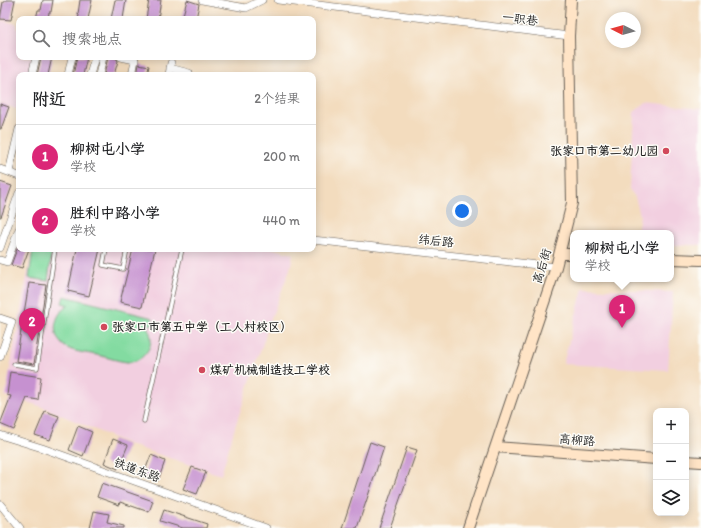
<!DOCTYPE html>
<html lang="zh">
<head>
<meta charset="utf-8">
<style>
	body { margin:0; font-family:Itim,"LXGW WenKai TC",sans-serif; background:#f6f6f6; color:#202124 }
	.controls { position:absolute; right:12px; bottom:12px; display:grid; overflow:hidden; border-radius:8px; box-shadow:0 2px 10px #0003 }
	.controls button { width:36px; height:36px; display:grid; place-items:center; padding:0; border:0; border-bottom:1px solid #e0e0e0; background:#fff; color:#202124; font:20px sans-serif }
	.compass { position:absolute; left:605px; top:12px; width:36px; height:36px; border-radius:50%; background:#fff; box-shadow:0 2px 10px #0003; rotate:276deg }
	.you { position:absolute; left:462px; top:211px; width:14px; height:14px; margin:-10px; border:3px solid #fff; border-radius:50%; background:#1a73e8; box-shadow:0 0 0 6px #1a73e833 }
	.badge { display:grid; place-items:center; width:26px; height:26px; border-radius:50%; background:#db2777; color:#fff; font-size:13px; font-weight:700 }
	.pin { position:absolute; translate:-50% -33px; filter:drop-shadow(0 1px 2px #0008) }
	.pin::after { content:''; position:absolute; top:21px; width:14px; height:12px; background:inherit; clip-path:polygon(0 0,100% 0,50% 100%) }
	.popup { position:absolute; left:570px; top:230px; width:104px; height:52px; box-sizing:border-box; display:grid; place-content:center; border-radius:8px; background:#fff; filter:drop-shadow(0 1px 3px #0005); font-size:13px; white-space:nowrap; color:#757577 }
	.popup b { font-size:15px; color:#202124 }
	.popup::after { content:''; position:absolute; left:50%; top:100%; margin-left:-8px; border:8px solid transparent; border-top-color:#fff }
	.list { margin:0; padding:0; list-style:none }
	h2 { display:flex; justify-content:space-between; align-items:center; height:52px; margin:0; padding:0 16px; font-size:17px }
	h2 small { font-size:13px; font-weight:400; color:#757577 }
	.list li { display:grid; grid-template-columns:26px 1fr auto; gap:12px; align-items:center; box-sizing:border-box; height:64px; padding:0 16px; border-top:1px solid #e0e0e0 }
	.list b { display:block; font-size:15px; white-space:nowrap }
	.list p { margin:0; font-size:13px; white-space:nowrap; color:#757577 }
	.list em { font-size:13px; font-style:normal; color:#757577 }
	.icon { flex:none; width:22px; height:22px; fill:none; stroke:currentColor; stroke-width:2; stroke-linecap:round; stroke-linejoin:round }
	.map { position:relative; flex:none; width:701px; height:528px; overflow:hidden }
	.search { position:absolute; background:#fff; box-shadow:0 2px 10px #0003; left:16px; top:16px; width:300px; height:44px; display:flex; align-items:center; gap:10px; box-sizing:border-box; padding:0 14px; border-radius:8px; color:#757577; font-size:15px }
	.panel { position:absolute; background:#fff; box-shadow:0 2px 10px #0003; left:16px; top:72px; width:300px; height:180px; border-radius:8px }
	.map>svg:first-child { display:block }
	.built { fill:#f2cfe0 }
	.green { fill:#83dba1; stroke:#507c5e }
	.building { fill:#c691d0 }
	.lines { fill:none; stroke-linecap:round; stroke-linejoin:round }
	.lane-casing { stroke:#675f55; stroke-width:5 }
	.street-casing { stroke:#675f55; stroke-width:8 }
	.secondary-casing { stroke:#675f55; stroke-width:12 }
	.lane { stroke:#fff; stroke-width:3.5 }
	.street { stroke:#fff; stroke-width:7 }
	.secondary { stroke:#ffe4c6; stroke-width:10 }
	.poi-dot { fill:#d1495b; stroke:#fdfcf7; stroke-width:1.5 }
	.labels { text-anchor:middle; stroke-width:3; stroke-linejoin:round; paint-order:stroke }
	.street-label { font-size:12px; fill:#1c1c1c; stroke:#fdfcf7 }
	.poi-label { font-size:12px; font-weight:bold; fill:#1c1c1c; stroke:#fdfcf7; text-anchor:start }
</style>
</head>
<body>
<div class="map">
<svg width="701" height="528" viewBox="0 0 701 528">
	<rect width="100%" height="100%" fill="#fdfcf7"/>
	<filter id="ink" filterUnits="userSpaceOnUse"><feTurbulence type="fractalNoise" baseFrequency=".025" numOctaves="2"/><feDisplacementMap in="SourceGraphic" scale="8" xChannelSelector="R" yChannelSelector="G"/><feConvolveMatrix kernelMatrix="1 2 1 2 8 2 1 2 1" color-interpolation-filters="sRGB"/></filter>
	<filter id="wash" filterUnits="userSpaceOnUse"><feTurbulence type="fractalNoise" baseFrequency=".012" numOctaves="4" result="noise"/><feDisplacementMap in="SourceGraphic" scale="16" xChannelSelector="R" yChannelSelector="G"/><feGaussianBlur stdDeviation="0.9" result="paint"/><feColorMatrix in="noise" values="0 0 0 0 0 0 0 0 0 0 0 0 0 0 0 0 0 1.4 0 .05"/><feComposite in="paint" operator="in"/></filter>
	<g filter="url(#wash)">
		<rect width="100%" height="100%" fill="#f3dcbe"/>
		<!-- built -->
		<path class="built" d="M0,20L17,24V29L19,30V57H34L29,75H19V110L0,103Z
			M646,103L701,109V245H671V233H637L640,215L635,197L630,190L634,112Z
			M32,249H204L209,250L211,249H274L293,254L290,269L273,313L235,427L221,475L133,446L40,406L5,396Z
			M583,288L673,292L668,370L563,364Z"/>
		<!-- green -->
		<path class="green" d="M33,249H52L48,281L29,278Z
			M64,296L153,318L152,325L146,324C148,329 151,333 151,339C151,351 140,363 127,362C117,361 107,357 97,355C87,353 72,352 64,346C50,335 54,313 69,305L62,303Z"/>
		<g id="blocks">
			<!-- building -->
			<path class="building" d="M6,0H15L11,20L0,19L3,2H5Z
				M43,0H53L51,12H49L48,19H36L38,10H41Z
				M80,0H92L88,19H78L79,15L78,14Z
				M115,0H126L123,19H111Z
				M149,0H161L158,19H146Z
				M187,0L199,4L196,19H182Z
				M41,57H52L48,75H37Z
				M77,57H87L83,75H73Z
				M108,57L116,58L118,61L114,75H104Z
				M139,64L149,66L147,75H137Z
				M0,104L9,107L1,129H0Z
				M0,182L12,186L1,217H0Z
				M17,249H29L22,268L11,265Z
				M77,249H100L89,296L68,291Z
				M133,249H155L142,307L120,302Z
				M29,283L46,285L34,364L16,361Z
				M10,372L41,377L38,400L27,398L14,430L0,424L11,396L7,395Z
				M45,411L59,416L50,440L35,435Z
				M78,426L92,432L83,456L69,450Z
				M113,439L128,445L118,469L104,463Z
				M370,442L384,447L367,499L357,528H342Z
				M407,447L417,450L390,528H379Z
				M151,455L165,461L158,481L143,476Z
				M192,467L206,472L197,494L183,489Z
				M102,483L153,501L149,512L120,502L119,505L97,497Z
				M164,510L207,524L206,528H183L160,521Z
				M94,511L109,514L107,522L124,526V528H90Z"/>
		</g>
	</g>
	<g filter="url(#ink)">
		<use href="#blocks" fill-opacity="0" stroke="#675f55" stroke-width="1"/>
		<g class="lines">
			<defs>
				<path id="lane" d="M106,249L103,265L123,269L127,249
					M14,364L37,368L55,249
					M144,421L182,249"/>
				<path id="street" d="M202,0L246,8L262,0
					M278,0L569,36
					M121,57L135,60L132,75
					M170,68L189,73L188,75
					M32,75L36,57
					M68,75L72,57
					M90,75L95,57
					M99,75L103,57
					M169,75L171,63
					M0,169L19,176
					M9,172L19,129
					M313,240L556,267
					M0,248L19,193
					M0,260L7,262L19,229
					M0,318L12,322L0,357
					M0,435L42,448L266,528
					M0,504L20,528"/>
				<path id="secondary" d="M560,254H573
					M671,259L701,260
					M496,447L656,459
					M686,461L701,462
					M468,528L556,267L572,203L569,36L571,0"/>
			</defs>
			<!-- lane casing -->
			<use href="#lane" class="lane-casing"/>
			<!-- street casing -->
			<use href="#street" class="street-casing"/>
			<!-- secondary casing -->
			<use href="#secondary" class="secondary-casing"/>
			<!-- lane -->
			<use href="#lane" class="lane"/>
			<!-- street -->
			<use href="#street" class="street"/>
			<!-- secondary -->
			<use href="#secondary" class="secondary"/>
		</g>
	</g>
	<!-- markers -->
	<g class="poi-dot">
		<circle cx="666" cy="151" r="4"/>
		<circle cx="104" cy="327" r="4"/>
		<circle cx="202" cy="370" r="4"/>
	</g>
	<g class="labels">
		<!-- street labels -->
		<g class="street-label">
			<text transform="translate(520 19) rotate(7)" y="4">一职巷</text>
			<text transform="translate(436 241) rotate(6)" y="4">纬后路</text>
			<text transform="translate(542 266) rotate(-73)" y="4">高后街</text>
			<text transform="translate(577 440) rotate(4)" y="4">高柳路</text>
			<text transform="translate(137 470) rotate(20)" y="4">铁道东路</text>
		</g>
		<!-- poi labels -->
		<g class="poi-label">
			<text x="658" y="155" text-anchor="end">张家口市第二幼儿园</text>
			<text x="112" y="331">张家口市第五中学（工人村校区）</text>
			<text x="210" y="374">煤矿机械制造技工学校</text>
		</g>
	</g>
</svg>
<div class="controls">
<button>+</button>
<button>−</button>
<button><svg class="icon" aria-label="layers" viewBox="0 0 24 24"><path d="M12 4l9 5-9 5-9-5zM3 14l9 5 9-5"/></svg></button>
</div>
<svg class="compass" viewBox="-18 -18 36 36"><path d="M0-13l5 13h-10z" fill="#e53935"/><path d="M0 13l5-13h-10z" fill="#757577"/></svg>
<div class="you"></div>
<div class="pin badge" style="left:622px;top:328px">1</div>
<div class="popup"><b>柳树屯小学</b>学校</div>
<div class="pin badge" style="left:32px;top:341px">2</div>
<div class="search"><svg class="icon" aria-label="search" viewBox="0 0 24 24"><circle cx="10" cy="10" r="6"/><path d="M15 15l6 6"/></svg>搜索地点</div>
<section class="panel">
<h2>附近<small>2个结果</small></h2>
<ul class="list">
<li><span class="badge">1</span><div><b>柳树屯小学</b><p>学校</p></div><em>200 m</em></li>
<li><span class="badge">2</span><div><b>胜利中路小学</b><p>学校</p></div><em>440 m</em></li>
</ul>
</section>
</div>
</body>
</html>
